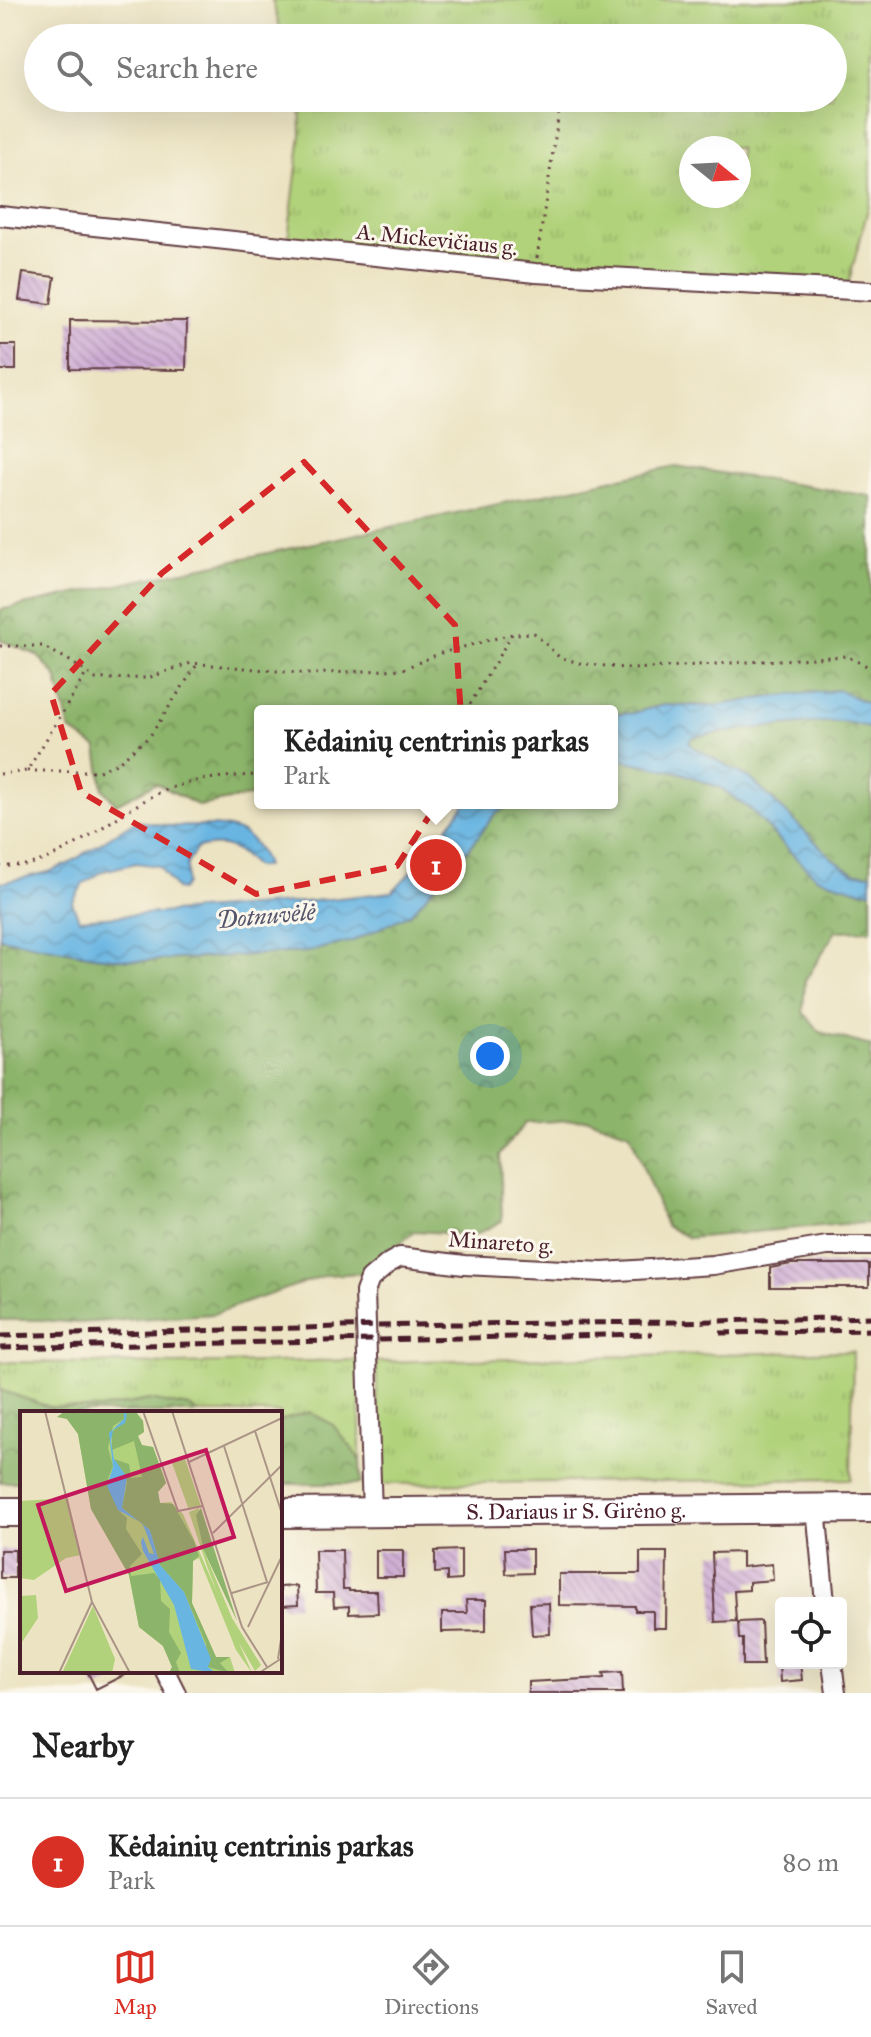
<!DOCTYPE html>
<html lang="en">
<head>
<meta charset="utf-8">
<style>
	body { margin:0; font-family:"IM FELL Great Primer",serif; background:#f2f2f2; color:#222 }
	.controls { position:absolute; right:24px; bottom:24px; display:grid; overflow:hidden; border-radius:8px; box-shadow:0 8px 32px #0002 }
	.controls button { width:72px; height:72px; display:grid; place-items:center; padding:0; border:0; border-bottom:2px solid #e0e0e0; background:#fff; color:#222; font:40px sans-serif }
	.compass { position:absolute; left:679px; top:136px; width:72px; height:72px; border-radius:50%; background:#fff; box-shadow:0 8px 32px #0002; rotate:108deg }
	.you { position:absolute; left:490px; top:1056px; width:28px; height:28px; margin:-20px; border:6px solid #fff; border-radius:50%; background:#1a73e8; box-shadow:0 0 0 12px #1a73e833 }
	.badge { display:grid; place-items:center; width:52px; height:52px; border-radius:50%; background:#d93025; color:#fff; font-size:26px; font-weight:700 }
	.pin { position:absolute; translate:-50% -50%; border:4px solid #fff; box-shadow:0 2px 8px #0006 }
	.popup { position:absolute; left:254px; top:705px; width:364px; height:104px; box-sizing:border-box; display:grid; place-content:center; border-radius:8px; background:#fff; filter:drop-shadow(0 2px 6px #0005); font-size:26px; white-space:nowrap; color:#767676 }
	.popup b { font-size:30px; color:#222 }
	.popup::after { content:''; position:absolute; left:50%; top:100%; margin-left:-16px; border:16px solid transparent; border-top-color:#fff }
	.list { margin:0; padding:0; list-style:none }
	h2 { display:flex; justify-content:space-between; align-items:center; height:104px; margin:0; padding:0 32px; font-size:34px }
	h2 small { font-size:26px; font-weight:400; color:#767676 }
	.list li { display:grid; grid-template-columns:52px 1fr auto; gap:24px; align-items:center; box-sizing:border-box; height:128px; padding:0 32px; border-top:2px solid #e0e0e0 }
	.list b { display:block; font-size:30px; white-space:nowrap }
	.list p { margin:0; font-size:26px; white-space:nowrap; color:#767676 }
	.list em { font-size:26px; font-style:normal; color:#767676 }
	.icon { flex:none; width:44px; height:44px; fill:none; stroke:currentColor; stroke-width:2; stroke-linecap:round; stroke-linejoin:round }
	.map { position:relative; flex:none; width:871px; height:1693px; overflow:hidden }
	.search { position:absolute; background:#fff; box-shadow:0 8px 32px #0002; left:24px; right:24px; top:24px; height:88px; display:flex; align-items:center; gap:20px; box-sizing:border-box; padding:0 28px; border-radius:44px; color:#767676; font-size:30px }
	.sheet { height:232px; background:#fff }
	nav { display:flex; justify-content:space-around; align-items:center; box-sizing:border-box; height:112px; border-top:2px solid #e0e0e0; background:#fff; font-size:22px; color:#767676 }
	nav a { display:grid; justify-items:center; gap:4px }
	nav .on { color:#d93025 }
	.map>svg:first-child { display:block }
	.grass { fill:url(#grass-tufts); stroke:#7e7852; stroke-width:2; fill-rule:evenodd }
	.forest { fill:url(#forest-crowns); stroke:#6b6a4a; stroke-width:2 }
	.water { fill:url(#water-waves); stroke:#596a86; stroke-width:2 }
	.building { fill:url(#building-back-hatch) }
	.lines { fill:none; stroke-linecap:round; stroke-linejoin:round }
	.minor-casing { stroke:#623c42; stroke-width:22 }
	.primary-casing { stroke:#623c42; stroke-width:32 }
	.path { stroke:#623c42; stroke-width:3; stroke-dasharray:2 6; stroke-linecap:butt }
	.minor { stroke:#fff; stroke-width:18 }
	.primary { stroke:#fff; stroke-width:28 }
	.rail { stroke:#4a1f2b; stroke-width:5; stroke-dasharray:12 6; stroke-linecap:butt }
	.marked { fill:none; stroke:#d62828; stroke-width:6; stroke-dasharray:16 10; stroke-linejoin:round }
	.labels { text-anchor:middle; stroke-width:6; stroke-linejoin:round; paint-order:stroke }
	.street-label { font-size:22px; fill:#4a1f2b; stroke:#fbf7ec }
	.water-label { font-size:24px; font-style:italic; fill:#54546b; stroke:#fbf7ec }
	.inset-road { fill:none; stroke:#ab9586; stroke-width:2 }
	.view { fill:#c2185b; fill-opacity:0.15; stroke:#c2185b; stroke-width:4 }
	.inset-edge { fill:none; stroke:#4a1f2b; stroke-width:4 }
</style>
</head>
<body>
<div class="map">
<svg width="871" height="1693" viewBox="0 0 871 1693">
	<defs>
		<pattern id="grass-tufts" width="24" height="20" patternUnits="userSpaceOnUse" patternTransform="scale(2)"><rect width="24" height="20" fill="#b1d27a"/><path d="M3 7l-1-3M5 7V3M7 7l1-3M15 17l-1-3M17 17v-4M19 17l1-3" fill="none" stroke="#9ab46a"/></pattern>
		<pattern id="forest-crowns" width="20" height="18" patternUnits="userSpaceOnUse" patternTransform="scale(2)"><rect width="20" height="18" fill="#8cb46a"/><path d="M2 6a3 3 0 1 1 6 0M12 15a3 3 0 1 1 6 0" fill="none" stroke="#749257"/></pattern>
		<pattern id="water-waves" width="16" height="10" patternUnits="userSpaceOnUse" patternTransform="scale(2)"><rect width="16" height="10" fill="#68b5e2"/><path d="M0 5q4-4 8 0t8 0" fill="none" stroke="#5893b7"/></pattern>
		<pattern id="building-back-hatch" width="6" height="6" patternUnits="userSpaceOnUse" patternTransform="scale(2)"><rect width="6" height="6" fill="#cdaad3"/><path d="M-1 5l2 2M0 0l6 6M5-1l2 2" fill="none" stroke="#a88aab"/></pattern>
	</defs>
	<rect width="100%" height="100%" fill="#fbf7ec"/>
	<filter id="ink" filterUnits="userSpaceOnUse"><feTurbulence type="fractalNoise" baseFrequency=".0125" numOctaves="2"/><feDisplacementMap in="SourceGraphic" scale="16" xChannelSelector="R" yChannelSelector="G"/><feConvolveMatrix kernelMatrix="1 2 1 2 8 2 1 2 1" color-interpolation-filters="sRGB"/></filter>
	<filter id="wash" filterUnits="userSpaceOnUse"><feTurbulence type="fractalNoise" baseFrequency=".006" numOctaves="4" result="noise"/><feDisplacementMap in="SourceGraphic" scale="32" xChannelSelector="R" yChannelSelector="G"/><feGaussianBlur stdDeviation="1.8" result="paint"/><feColorMatrix in="noise" values="0 0 0 0 0 0 0 0 0 0 0 0 0 0 0 0 0 1.4 0 .05"/><feComposite in="paint" operator="in"/></filter>
	<g filter="url(#wash)">
		<rect width="100%" height="100%" fill="#ece3c2"/>
		<!-- grass -->
		<path class="grass" d="M272,0H871V197L847,289L287,247L301,134L300,98H833V38H283ZM691,148H739V196H691Z
			M853,1351L851,1479L380,1484L376,1362Z
			M360,1360V1461L332,1424L286,1419L280,1421V1413H199L189,1407L149,1400L100,1409L49,1407L0,1390V1362L176,1364Z"/>
		<!-- forest -->
		<path class="forest" d="M676,466L871,496V705L839,690L770,697L713,706L664,705L632,713L612,714V711H260V791L255,795L199,806L156,783L116,804L103,789L97,748L70,730L56,676L37,655L0,640V610Z
			M830,721L861,724L871,729V874L855,873L832,859L750,778L693,747L689,742L693,737L738,729Z
			M612,758L679,772L721,788L751,810L802,864L818,878L859,890L871,891V930L836,931L805,981L803,1012L820,1032L871,1046V1223L843,1224L689,1238L666,1226L630,1133L588,1119L525,1123L500,1154L502,1221L475,1235L415,1231L390,1252L361,1273L326,1275L213,1314L79,1323L41,1320H0V938L94,956L141,961L307,952L410,914L471,846L494,815L513,803H612Z
			M0,1390L49,1407L100,1409L149,1400L189,1407L199,1413H22V1482H0Z
			M309,1412L332,1424L351,1447L360,1461L361,1484H280V1421Z"/>
		<!-- water -->
		<path class="water" d="M839,690L871,705V729C842,716 810,724 779,726C750,729 723,732 693,737L689,742L693,747L750,778L833,859L855,873L871,874V891L859,890L818,878L802,864L751,810L721,788L679,772L612,758V714L632,713L664,705L713,706L770,697Z
			M466,803H513L494,815L471,846L410,914L353,941L307,952L141,961L94,956L0,938V883L49,872L68,864L135,821C147,822 160,825 172,826C214,828 250,816 266,866L256,867C237,848 225,841 197,848L187,864L186,884L181,890L176,889L159,866L136,863L103,871L83,884L72,903L79,919L304,902L392,892L424,858Z"/>
		<g id="blocks">
			<!-- building -->
			<path class="building" d="M23,273L55,277L51,304L19,300Z
				M70,320L187,321L186,370L70,369Z
				M0,345H16V370H0Z
				M791,1264H869V1287H770V1268Z
				M505,1549H532V1573L506,1574Z
				M0,1550H15V1578H0Z
				M315,1550H342L343,1589H349V1591H377L378,1613L349,1614V1606L334,1607L333,1593H316Z
				M376,1550H403V1577H376Z
				M461,1550V1580L447,1581V1572L435,1573V1551Z
				M640,1552H667L666,1628H653V1611H635V1606L559,1605V1574H640Z
				M742,1552V1567L772,1564L773,1580L749,1582V1590L734,1591L736,1621L715,1622L712,1553Z
				M297,1586L298,1605L280,1606V1587Z
				M466,1600H486V1631L442,1632V1613H467Z
				M549,1603L550,1634L532,1635L530,1604Z
				M761,1621L763,1665H743V1639H739L738,1622Z
				M779,1663H800L802,1680L780,1682Z
				M87,1671H132L96,1689Z
				M622,1672L623,1693H528V1682L604,1678L603,1673Z"/>
		</g>
	</g>
	<g filter="url(#ink)">
		<use href="#blocks" fill-opacity="0" stroke="#623c42" stroke-width="2"/>
		<g class="lines">
			<defs>
				<path id="minor" d="M0,216L535,273L871,291
					M816,1508L825,1603
					M372,1514L365,1292L370,1279L389,1263L400,1257L464,1265L603,1272L713,1265L827,1246H871
					M832,1663L836,1693
					M165,1671L176,1693"/>
				<g id="primary">
					<path d="M0,1512H22"/>
					<path id="s1" d="M280,1513L871,1508"/>
				</g>
			</defs>
			<!-- minor casing -->
			<use href="#minor" class="minor-casing"/>
			<!-- primary casing -->
			<use href="#primary" class="primary-casing"/>
			<!-- path -->
			<path class="path" d="M570,38L572,25
				M537,258L561,98
				M0,646H42L67,659L96,679L148,678L191,663L309,674L403,669L441,653L512,634L534,633L559,657L579,663L633,669L846,656L871,668
				M466,711L512,634
				M27,771H99L116,764L150,736L198,663
				M0,774L27,771L86,674
				M0,866C12,866 26,866 37,862C76,850 115,816 151,797C184,779 223,776 260,775"/>
			<!-- minor -->
			<use href="#minor" class="minor"/>
			<!-- primary -->
			<use href="#primary" class="primary"/>
			<!-- rail -->
			<path class="rail" d="M720,1333L871,1330
				M0,1336L453,1324L677,1322L871,1317
				M0,1348L652,1334"/>
		</g>
	</g>
	<!-- marked area -->
	<path class="marked" d="M304,462L455,625L464,762L397,866L256,894L81,792L51,694L162,573Z"/>
	<g class="labels">
		<!-- street labels -->
		<g class="street-label">
			<text transform="translate(437 239) rotate(6)" y="8">A. Mickevičiaus g.</text>
			<text transform="translate(501 1242) rotate(4)" y="8">Minareto g.</text>
			<text dy="8" stroke="none"><textPath href="#s1" startOffset="296">S. Dariaus ir S. Girėno g.</textPath></text>
		</g>
		<!-- water labels -->
		<g class="water-label">
			<text transform="translate(266 916) rotate(-5)" y="8">Dotnuvėlė</text>
		</g>
	</g>
	<!-- overview -->
	<g transform="translate(20 1411)">
		<rect width="262" height="262" fill="#ece3c2"/>
		<path d="M87,0H115L123,10L124,21L118,25L122,35L133,36L146,72L138,81L140,92L151,91L163,103L232,262L216,239L179,147L173,150L172,192L196,246H210L215,262H149L152,256L143,235L119,216L109,164L71,98L58,23L47,8ZM165,48L181,95L169,99L152,52ZM48,87L61,144L46,147L14,169L0,167V90ZM179,97L184,140L212,207L241,254L235,260L211,218L187,155L169,101ZM16,184L18,207L0,234V185ZM73,195L95,248L92,262H42Z" fill="#b1d27a"/>
		<path d="M45,0H104V8L93,15L88,37L93,55L88,68L98,99L107,107L106,118L122,143L110,155L111,165L134,162L140,168L141,190L150,198L149,221L161,242L156,251L160,262H149L152,256L143,235L119,216L109,164L71,98L58,23L47,8L37,6ZM106,0H115L123,10L124,21L118,25L122,34L133,36L146,72L138,81L140,92L153,93L174,130L179,145L173,150L172,192L196,246H210L200,252L209,262L188,256L186,233L164,181L140,154L130,119L102,97L107,71L94,48L109,53L111,67L122,66L114,30L92,39V21L106,8ZM181,97L217,210L184,140L176,104Z" fill="#8cb46a"/>
		<path d="M104,0L107,4L105,12L93,19L91,30L94,48L107,66L102,97L130,119L140,154L164,181L191,248L188,256L196,262L171,258L154,194L123,140L121,131L123,126L129,142L134,143L126,121L122,112L98,99L87,75L93,56L89,22L104,8Z" fill="#68b5e2"/>
		<path class="inset-road" d="M25,0L72,191L110,262M123,0L158,100L183,95M152,0L222,216L247,256M235,20L262,103M204,35L247,171M169,51L262,7M193,122L262,54M212,182L248,171M228,216L262,145M258,248L262,222M39,262L72,191M239,262L262,247"/>
		<path class="view" d="M186,39L214,126L46,180L18,94Z"/>
		<rect width="262" height="262" class="inset-edge"/>
	</g>
</svg>
<div class="controls">
<button><svg class="icon" aria-label="locate" viewBox="0 0 24 24"><circle cx="12" cy="12" r="6"/><path d="M12 2v4M12 18v4M2 12h4M18 12h4"/></svg></button>
</div>
<svg class="compass" viewBox="-18 -18 36 36"><path d="M0-13l5 13h-10z" fill="#e53935"/><path d="M0 13l5-13h-10z" fill="#767676"/></svg>
<div class="you"></div>
<div class="pin badge" style="left:436px;top:865px">1</div>
<div class="popup"><b>Kėdainių centrinis parkas</b>Park</div>
<div class="search"><svg class="icon" aria-label="search" viewBox="0 0 24 24"><circle cx="10" cy="10" r="6"/><path d="M15 15l6 6"/></svg>Search here</div>
</div>
<section class="sheet">
<h2>Nearby<small></small></h2>
<ul class="list">
<li><span class="badge">1</span><div><b>Kėdainių centrinis parkas</b><p>Park</p></div><em>80 m</em></li>
</ul>
</section>
<nav>
<a class="on"><svg class="icon" aria-label="map" viewBox="0 0 24 24"><path d="M3 6l6-2 6 2 6-2v14l-6 2-6-2-6 2zM9 4v14M15 6v14"/></svg>Map</a>
<a><svg class="icon" aria-label="directions" viewBox="0 0 24 24"><path d="M12 3l9 9-9 9-9-9zM9 14v-3h6M13 9l2 2-2 2"/></svg>Directions</a>
<a><svg class="icon" aria-label="saved" viewBox="0 0 24 24"><path d="M7 4h10v16l-5-4-5 4z"/></svg>Saved</a>
</nav>
</body>
</html>
